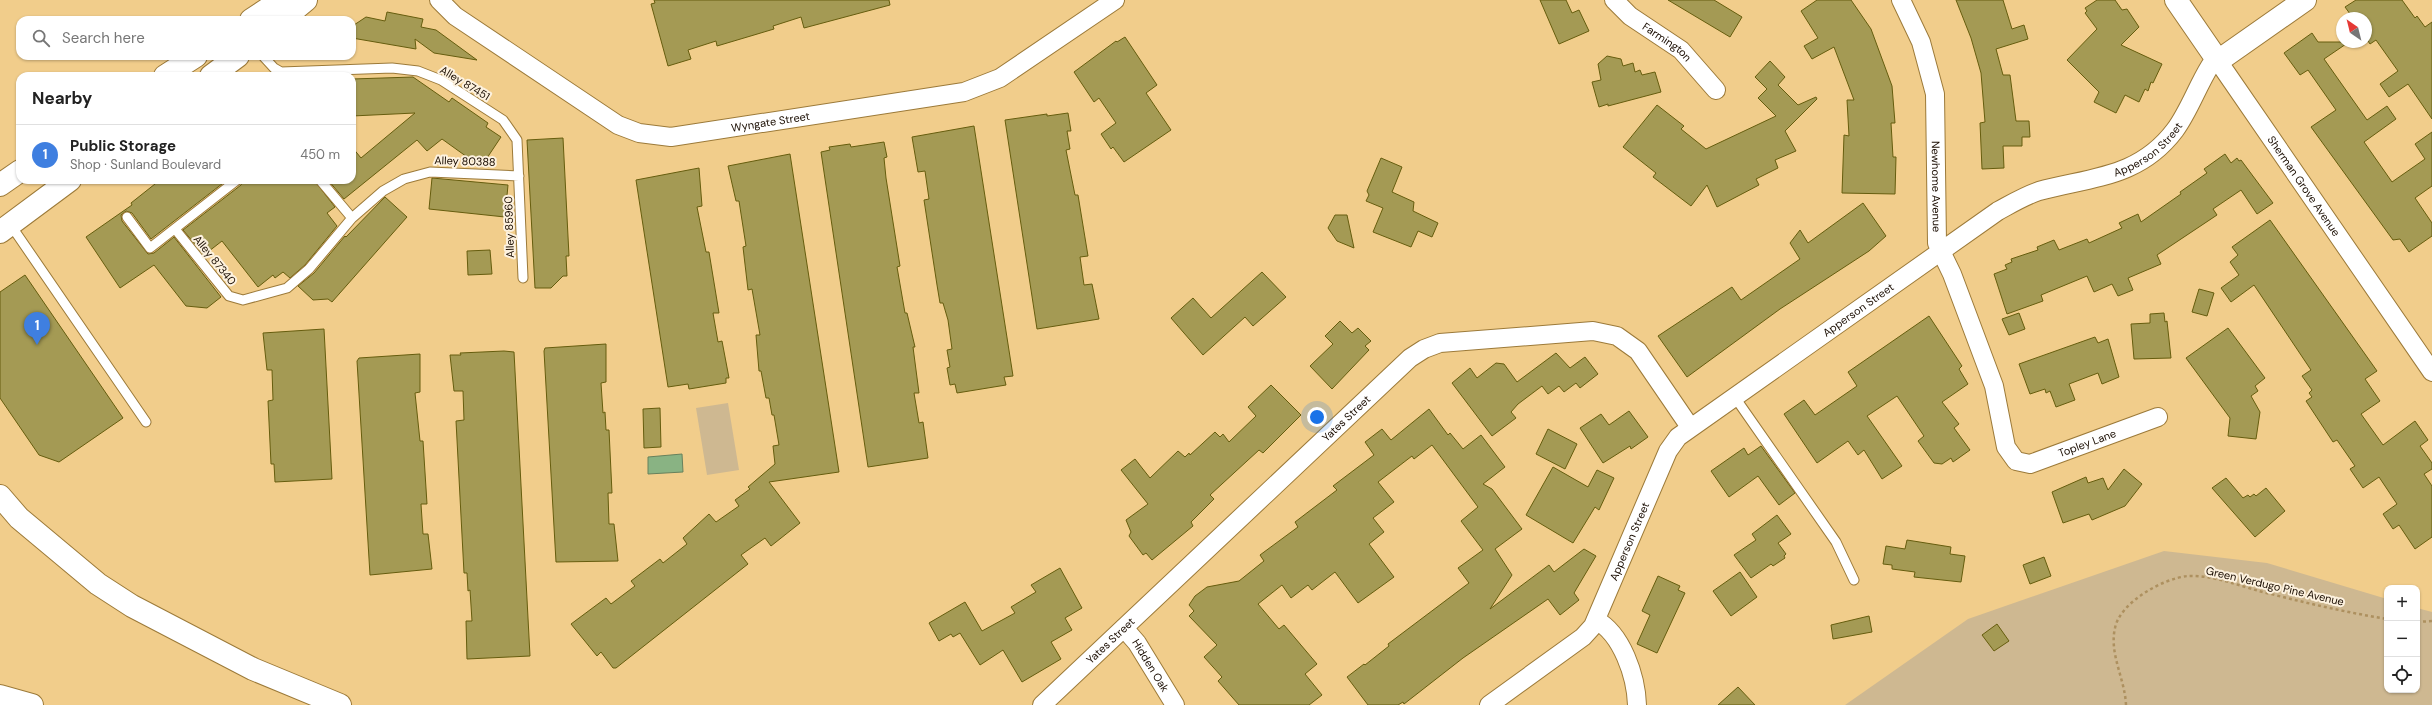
<!DOCTYPE html>
<html lang="en">
<head>
<meta charset="utf-8">
<style>
	body { margin:0; font-family:"DM Sans",sans-serif; background:#f6f6f6; color:#222 }
	.controls { position:absolute; right:12px; bottom:12px; display:grid; overflow:hidden; border-radius:8px; box-shadow:0 1px 3px #0004 }
	.controls button { width:36px; height:36px; display:grid; place-items:center; padding:0; border:0; border-bottom:1px solid #e0e0e0; background:#fff; color:#222; font:20px sans-serif }
	.compass { position:absolute; left:2336px; top:12px; width:36px; height:36px; border-radius:50%; background:#fff; box-shadow:0 1px 3px #0004; rotate:325deg }
	.you { position:absolute; left:1317px; top:417px; width:14px; height:14px; margin:-10px; border:3px solid #fff; border-radius:50%; background:#1a73e8; box-shadow:0 0 0 6px #1a73e833 }
	.badge { display:grid; place-items:center; width:26px; height:26px; border-radius:50%; background:#265fcd; color:#fff; font-size:13px; font-weight:700 }
	.pin { position:absolute; translate:-50% -33px; filter:drop-shadow(0 1px 2px #0008) }
	.pin::after { content:''; position:absolute; top:21px; width:14px; height:12px; background:inherit; clip-path:polygon(0 0,100% 0,50% 100%) }
	.list { margin:0; padding:0; list-style:none }
	h2 { display:flex; justify-content:space-between; align-items:center; height:52px; margin:0; padding:0 16px; font-size:17px }
	h2 small { font-size:13px; font-weight:400; color:#767676 }
	.list li { display:grid; grid-template-columns:26px 1fr auto; gap:12px; align-items:center; box-sizing:border-box; height:60px; padding:0 16px; border-top:1px solid #e0e0e0 }
	.list b { display:block; font-size:15px; white-space:nowrap }
	.list p { margin:0; font-size:13px; white-space:nowrap; color:#767676 }
	.list em { font-size:13px; font-style:normal; color:#767676 }
	.icon { flex:none; width:22px; height:22px; fill:none; stroke:currentColor; stroke-width:2; stroke-linecap:round; stroke-linejoin:round }
	.map { position:relative; flex:none; width:2432px; height:705px; overflow:hidden }
	.search { position:absolute; background:#fff; box-shadow:0 1px 3px #0004; left:16px; top:16px; width:340px; height:44px; display:flex; align-items:center; gap:10px; box-sizing:border-box; padding:0 14px; border-radius:12px; color:#767676; font-size:15px }
	.panel { position:absolute; background:#fff; box-shadow:0 1px 3px #0004; left:16px; top:72px; width:340px; height:112px; border-radius:12px }
	.map>svg:first-child { display:block }
	.green { fill:#ceb891 }
	.water { fill:#89b383; stroke:#67815c }
	.building { fill:#a49a54; stroke:#665d0e }
	.lines { fill:none; stroke-linecap:round; stroke-linejoin:round }
	.service-casing { stroke:#9c7a39; stroke-width:11 }
	.minor-casing { stroke:#9c7a39; stroke-width:20 }
	.tertiary-casing { stroke:#9c7a39; stroke-width:24 }
	.primary-casing { stroke:#9c7a39; stroke-width:24 }
	.motorway-casing { stroke:#9c7a39; stroke-width:24 }
	.path { stroke:#ad905f; stroke-width:2.5; stroke-dasharray:3 3; stroke-linecap:butt }
	.service { stroke:#fff; stroke-width:9 }
	.minor { stroke:#fff; stroke-width:18 }
	.tertiary { stroke:#fff; stroke-width:22 }
	.primary { stroke:#fff; stroke-width:22 }
	.motorway { stroke:#fff; stroke-width:22 }
	.labels { text-anchor:middle; stroke-width:4; stroke-linejoin:round; paint-order:stroke }
	.street-label { font-size:11px; fill:#190c00; stroke:#fdf2df }
</style>
</head>
<body>
<div class="map">
<svg width="2432" height="705" viewBox="0 0 2432 705">
	<rect width="100%" height="100%" fill="#f1cd8b"/>
	<!-- green -->
	<path class="green" d="M728,403L739,470L707,475L696,408Z
		M2164,551L2267,563L2387,599V690H2417V608L2432,612V705H1845L1968,619Z"/>
	<!-- water -->
	<path class="water" d="M682,454L683,472L648,474V457Z"/>
	<!-- building -->
	<path class="building" d="M654,0H889L890,5L804,28L801,17L773,26L774,29L754,35L717,46L716,41L688,50L691,59L668,66L651,4L655,3Z
		M1540,0H1566L1572,13L1579,10L1589,31L1559,44Z
		M1668,0H1714L1742,17L1730,37Z
		M1817,0H1851L1871,29L1892,86L1895,123H1891L1893,157H1896L1895,194L1842,193L1844,135L1849,136L1847,100H1854L1834,47L1812,59L1804,46L1818,38L1801,11Z
		M1956,0H2003L2012,29L2024,25L2028,39L1996,49L2003,75H2010L2016,121H2029L2030,137H2022V146H2003L2004,168L1982,169L1980,123L1985,122L1981,73L1971,38Z
		M2097,0H2115L2122,10L2127,9L2139,27L2121,45L2162,64L2153,83L2151,82L2148,91L2145,89L2139,102L2125,95L2116,113L2094,102L2099,92L2067,60L2097,29L2085,13L2087,11L2085,8Z
		M2356,0H2402L2415,18L2417,16L2425,27L2432,22V119L2408,84L2389,97L2380,84L2398,71L2376,40L2370,44L2366,38V18H2353L2345,7Z
		M387,12L423,19L421,27L436,30L477,60L434,53L415,39L416,49L352,38L354,25L366,17L385,21Z
		M2312,33L2318,42H2349L2324,59L2367,120L2387,106L2396,119L2364,142L2392,182L2425,159L2415,144L2432,132V186L2415,198L2432,223V236L2409,252L2400,239L2393,240L2311,127L2336,110L2308,70L2300,75L2284,53Z
		M1125,37L1157,85L1146,93L1171,130L1124,162L1113,147L1111,149L1101,134L1116,123L1099,98L1094,102L1074,72L1116,41L1117,42Z
		M1607,56L1621,59L1623,66L1633,63L1635,72L1640,70L1642,75L1655,72L1661,92L1608,106V104L1599,107L1592,82L1601,80L1598,64Z
		M1770,61L1785,77L1778,85L1798,105L1816,97L1817,99L1785,131L1796,151L1775,160L1778,168L1756,179L1759,185L1717,207L1707,185L1691,206L1653,177L1656,173L1623,147L1657,105L1684,126L1681,129L1706,149L1776,116L1758,98L1767,89L1755,77Z
		M413,77L449,102L452,98L488,123L486,127L501,137L481,167L442,139L427,151L417,140L344,199L328,180H352V147L361,158L415,113L352,116V79Z
		M1068,113L1071,131H1067L1070,149L1066,150L1075,195H1078L1088,256L1080,257L1084,285L1092,284L1099,319L1037,329L1005,120L1047,114V116Z
		M974,126L1013,376L1004,377L1006,385L957,393L955,384L950,385L947,368L950,367L947,350L952,349L948,320L943,303H940L937,285L924,200L929,199L925,171L918,172L912,137Z
		M563,138L569,256H566L567,276H563L551,288H535L527,140Z
		M884,142L887,157L884,158L886,178L900,266L897,267L905,313H907L915,347H913L919,393H914L919,423L923,422L928,458L868,467L821,152L830,150L829,147L850,144L851,147Z
		M790,154L839,472L769,482L800,523L771,546L765,538L741,555L748,564L616,668H613L601,652L597,656L571,624L606,598L611,604L635,586L631,581L660,559L663,563L687,544L683,538L709,514L716,522L739,506L735,500L750,489L748,487L775,464L773,446L779,445L774,415H772L769,398H766L761,371H759L756,335H760L752,289L748,290L743,247L746,246L739,201H736L728,166Z
		M2225,154L2231,163L2237,158L2239,161L2241,160L2273,203L2257,214L2241,190L2213,209L2217,215L2157,255L2161,264L2128,278L2133,290L2118,296L2112,284L2094,292L2087,276L2041,295L2043,301L2007,314L1994,274L2007,269L2005,265L2012,262L2011,259L2038,250L2037,247L2054,240L2059,250L2087,239L2089,243L2122,228L2119,223L2138,214L2141,222L2181,194L2180,192L2207,173L2204,169Z
		M1381,158L1402,167L1392,192L1414,202L1413,211L1438,223L1432,237L1418,231L1411,247L1373,232L1383,208L1366,201L1369,195L1367,191Z
		M699,168L702,206L697,207L706,252H709L719,313H713L718,342L722,341L729,378H726V383L689,389L688,384L668,387L636,180Z
		M432,178L508,185L505,217L429,209Z
		M160,180H227L151,239L132,213L126,211L121,215L122,221L148,254L154,253L174,237L221,297L207,308L186,306L154,265L120,288L86,237L132,205L131,203Z
		M243,180H314L335,207L327,213L337,226L305,265L290,278L283,272L275,278L273,275L258,287L222,241L204,255L183,230L241,185Z
		M385,197L407,217L332,302L328,299L313,300L298,286L314,273L345,236L346,237Z
		M1863,203L1886,236L1869,251L1780,309L1687,377L1658,336L1732,287L1741,300L1800,259L1790,243L1800,230L1808,243Z
		M1335,215H1347L1354,248L1337,241L1328,228Z
		M2270,220L2377,371L2365,379L2380,401L2361,414L2383,445L2415,421L2428,440L2420,446L2432,463V469L2424,474L2432,486V537L2415,549L2399,525L2393,529L2383,514L2397,504L2379,477L2363,488L2350,469L2355,466L2337,440L2333,442L2306,401L2312,397L2309,393L2312,390L2302,376L2311,370L2254,285L2231,302L2221,288L2239,275L2230,262L2238,255L2232,247Z
		M490,250L492,274L468,275L467,251Z
		M1262,272L1286,297L1253,326L1245,317L1203,355L1171,318L1193,298L1211,318Z
		M25,275L123,418L59,462L39,455L0,398V292Z
		M2199,289L2214,293L2207,316L2192,312Z
		M2019,313L2025,329L2009,335L2002,319Z
		M2164,313L2165,322L2167,321L2171,358L2134,359L2131,324L2150,323V314Z
		M1929,316L1962,366L1959,369L1968,384L1942,402L1959,424L1954,428L1970,450L1953,462L1951,458L1942,464L1934,463L1918,441L1924,436L1897,396L1867,416L1902,466L1882,479L1864,450L1858,455L1848,441L1817,463L1784,414L1804,400L1815,415L1857,386L1848,372Z
		M1340,321L1352,333L1358,328L1371,341L1365,346L1369,350L1332,389L1310,366L1333,344L1325,336Z
		M2228,328L2265,378L2255,386L2258,391L2251,396L2260,412L2256,439L2228,436L2230,418L2186,358Z
		M324,329L332,479L275,482L274,464H271L268,401L273,400L272,370H267L263,333Z
		M2095,337L2098,343L2108,339L2119,377L2102,384L2098,373L2069,384L2075,400L2056,407L2050,391L2046,393L2045,389L2030,394L2019,364Z
		M606,344V382L601,383L603,413L605,412L606,430H609L612,493H608L609,524H614L618,561L556,562L544,351L545,348Z
		M504,351L514,352L530,656L467,659L466,621H472L470,590L468,591L467,573H464L456,421L464,420L463,391H454L450,355H461L460,353Z
		M1556,353L1570,368L1585,357L1598,374L1580,388L1576,383L1564,392L1559,386L1548,394L1542,386L1518,404L1511,412L1516,418L1492,436L1452,383L1470,368L1477,378L1496,363L1504,364L1517,382Z
		M420,354V392L415,393L420,441H423L427,504H421L423,534H428L432,569L370,575L357,361L359,358Z
		M1271,385L1301,415L1263,453L1259,450L1210,495L1214,499L1191,522L1193,526L1152,560L1146,553L1143,555L1129,536L1131,532L1126,520L1148,504L1121,470L1135,459L1150,478L1178,451L1185,457L1189,453L1190,455L1215,432L1220,437L1223,434L1229,442L1256,416L1248,407Z
		M660,408L661,447L644,448L643,409Z
		M1429,409L1448,435L1450,433L1463,449L1481,435L1505,467L1483,484L1492,489L1522,529L1495,549L1512,575L1490,609L1549,565L1554,572L1584,549L1596,556L1574,593L1579,600L1560,615L1548,599L1463,658L1404,704L1403,702L1398,705H1368L1347,677L1364,664L1365,665L1389,646L1388,644L1469,583L1458,568L1483,550L1461,521L1478,507L1432,445L1414,459L1412,456L1378,482L1394,502L1373,518L1384,532L1369,544L1394,577L1358,603L1335,572L1312,590L1308,585L1291,598L1282,585L1258,604L1279,629L1284,625L1317,664L1305,674L1322,695L1309,705H1239L1218,681L1222,677L1204,657L1217,645L1189,616L1194,611L1189,605L1195,596L1207,587L1239,581L1264,561L1260,555L1298,527L1295,522L1337,490L1333,486L1374,455L1365,442L1382,429L1391,440Z
		M1629,411L1648,437L1631,449L1630,446L1603,463L1580,428L1601,414L1609,425Z
		M1548,429L1577,444L1565,469L1536,454Z
		M1761,446L1795,493L1779,505L1758,476L1729,497L1711,471L1744,448L1748,455Z
		M1553,467L1588,487L1597,470L1614,478L1599,510L1595,507L1573,543L1526,515Z
		M2124,469L2142,484L2125,506L2092,520L2089,514L2063,523L2052,492L2086,477L2088,483L2103,478L2108,490Z
		M2226,478L2243,498L2248,495L2250,497L2254,494L2256,496L2266,488L2285,511L2255,537L2212,488Z
		M1777,515L1791,534L1778,543L1786,554L1784,556L1785,558L1773,566L1771,564L1751,578L1734,555L1756,540L1752,534Z
		M1907,540L1951,547L1950,554L1965,556L1961,582L1914,577L1915,572L1892,569V565L1883,564L1886,546L1905,549Z
		M2044,557L2051,576L2030,584L2023,565Z
		M1060,568L1082,608L1065,618L1072,630L1051,642L1061,659L1022,682L1003,650L980,665L960,633L953,637L951,634L939,641L929,623L965,602L982,631L1015,613L1011,607L1036,592L1031,585Z
		M1740,572L1757,597L1731,616L1713,591Z
		M1658,576L1680,586L1678,590L1685,593L1657,653L1637,644L1650,615L1642,611Z
		M1869,616L1872,632L1833,639L1831,625Z
		M1997,624L2009,641L1994,651L1982,635Z
		M1738,687L1755,705H1718Z"/>
	<g class="lines">
		<defs>
			<path id="service" d="M263,56L274,68L281,72L392,68L418,71L441,80L503,120L517,140L523,278
				M320,180L352,218
				M127,217L150,248L237,180
				M10,224L146,422
				M175,229L229,296L243,300L287,288L309,269L352,218L383,191L404,179L430,172L519,176
				M1734,396L1836,542L1854,580"/>
			<g id="minor">
				<path id="s1" d="M439,0L455,16L618,125L639,133L671,137L964,92L1000,78L1115,0"/>
				<path id="s2" d="M1614,0L1630,16L1681,50L1716,90"/>
				<path id="s3" d="M1901,0L1921,42L1935,94L1937,243L1952,274L1994,386L2006,447L2016,461L2030,464L2158,417"/>
				<path d="M1596,620C1622,634 1636,676 1637,705"/>
				<path id="s4" d="M1124,628L1137,643L1175,705"/>
				<path id="s5" d="M1042,705L1410,358L1424,349L1440,343L1593,331L1617,336L1638,351L1690,427"/>
				<path id="s6" d="M1489,705L1583,637L1593,626L1668,451L1678,437L1998,211C2011,204 2024,196 2039,191C2091,177 2139,178 2175,130C2189,111 2197,87 2210,66L2218,61L2432,372"/>
			</g>
			<path id="tertiary" d="M2176,0L2218,61L2305,0"/>
			<path id="primary" d="M251,20L281,0
				M282,20L306,0
				M165,76L196,56
				M211,76L238,56
				M0,185L20,171
				M0,232L70,180"/>
			<path id="motorway" d="M0,496L19,518L98,584L132,606L253,669L340,705
				M0,696L32,705"/>
		</defs>
		<!-- service casing -->
		<use href="#service" class="service-casing"/>
		<!-- minor casing -->
		<use href="#minor" class="minor-casing"/>
		<!-- tertiary casing -->
		<use href="#tertiary" class="tertiary-casing"/>
		<!-- primary casing -->
		<use href="#primary" class="primary-casing"/>
		<!-- motorway casing -->
		<use href="#motorway" class="motorway-casing"/>
		<!-- path -->
		<path class="path" d="M2417,622L2432,621
			M2126,705C2125,679 2109,654 2115,628C2120,602 2164,578 2188,576C2212,575 2237,585 2259,591C2302,602 2344,612 2387,619"/>
		<!-- service -->
		<use href="#service" class="service"/>
		<!-- minor -->
		<use href="#minor" class="minor"/>
		<!-- tertiary -->
		<use href="#tertiary" class="tertiary"/>
		<!-- primary -->
		<use href="#primary" class="primary"/>
		<!-- motorway -->
		<use href="#motorway" class="motorway"/>
	</g>
	<g class="labels">
		<!-- street labels -->
		<g class="street-label">
			<text dy="4" stroke="none"><textPath href="#s2" startOffset="68">Farmington</textPath></text>
			<text transform="translate(465 83) rotate(31)" y="4">Alley 87451</text>
			<text dy="4" stroke="none"><textPath href="#s1" startOffset="374">Wyngate Street</textPath></text>
			<text dy="4" stroke="none"><textPath href="#s6" startOffset="895">Apperson Street</textPath></text>
			<text transform="translate(465 161) rotate(2)" y="4">Alley 80388</text>
			<text dy="4" stroke="none"><textPath href="#s6" startOffset="1163">Sherman Grove Avenue</textPath></text>
			<text dy="4" stroke="none"><textPath href="#s3" startOffset="193">Newhome Avenue</textPath></text>
			<text transform="translate(509 227) rotate(-92)" y="4">Alley 85960</text>
			<text transform="translate(215 260) rotate(51)" y="4">Alley 87340</text>
			<text dy="4" stroke="none"><textPath href="#s6" startOffset="559">Apperson Street</textPath></text>
			<text dy="4" stroke="none"><textPath href="#s5" startOffset="418">Yates Street</textPath></text>
			<text dy="4" stroke="none"><textPath href="#s3" startOffset="558">Topley Lane</textPath></text>
			<text dy="4" stroke="none"><textPath href="#s6" startOffset="223">Apperson Street</textPath></text>
			<text transform="translate(2275 586) rotate(13)" y="4">Green Verdugo Pine Avenue</text>
			<text dy="4" stroke="none"><textPath href="#s5" startOffset="94">Yates Street</textPath></text>
			<text dy="4" stroke="none"><textPath href="#s4" startOffset="46">Hidden Oak</textPath></text>
		</g>
	</g>
</svg>
<div class="controls">
<button>+</button>
<button>−</button>
<button><svg class="icon" aria-label="locate" viewBox="0 0 24 24"><circle cx="12" cy="12" r="6"/><path d="M12 2v4M12 18v4M2 12h4M18 12h4"/></svg></button>
</div>
<svg class="compass" viewBox="-18 -18 36 36"><path d="M0-13l5 13h-10z" fill="#e53935"/><path d="M0 13l5-13h-10z" fill="#767676"/></svg>
<div class="you"></div>
<div class="pin badge" style="left:37px;top:345px;background:#3f7fe0">1</div>
<div class="search"><svg class="icon" aria-label="search" viewBox="0 0 24 24"><circle cx="10" cy="10" r="6"/><path d="M15 15l6 6"/></svg>Search here</div>
<section class="panel">
<h2>Nearby<small></small></h2>
<ul class="list">
<li><span class="badge" style="background:#3f7fe0">1</span><div><b>Public Storage</b><p>Shop · Sunland Boulevard</p></div><em>450 m</em></li>
</ul>
</section>
</div>
</body>
</html>
